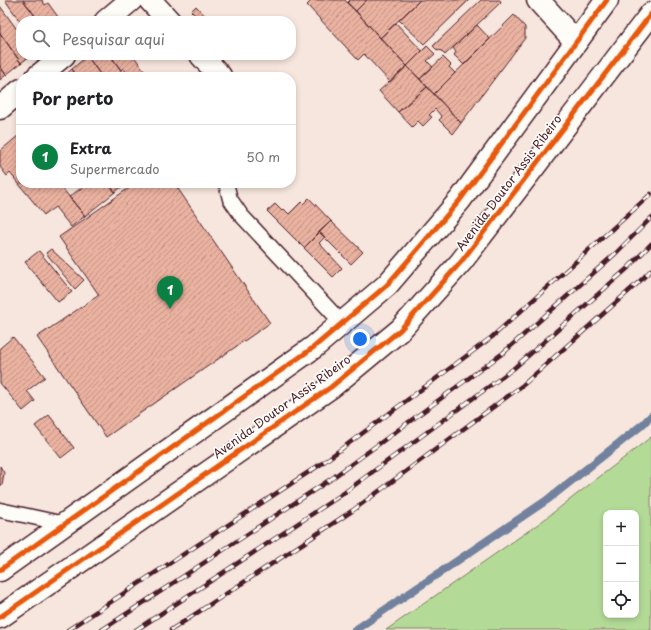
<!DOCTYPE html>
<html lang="pt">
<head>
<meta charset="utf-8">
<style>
	body { margin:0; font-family:"Playpen Sans",sans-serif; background:#f2f2f2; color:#202124 }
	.controls { position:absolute; right:12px; bottom:12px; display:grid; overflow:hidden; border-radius:8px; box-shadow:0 2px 6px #0003 }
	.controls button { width:36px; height:36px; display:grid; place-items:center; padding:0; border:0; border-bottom:1px solid #e0e0e0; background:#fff; color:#202124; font:20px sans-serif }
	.you { position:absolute; left:360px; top:339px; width:14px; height:14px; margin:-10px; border:3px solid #fff; border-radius:50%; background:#1a73e8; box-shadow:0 0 0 6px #1a73e833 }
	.badge { display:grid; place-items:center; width:26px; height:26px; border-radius:50%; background:#0b8043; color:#fff; font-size:13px; font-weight:700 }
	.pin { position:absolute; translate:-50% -33px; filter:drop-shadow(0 1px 2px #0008) }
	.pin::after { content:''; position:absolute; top:21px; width:14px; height:12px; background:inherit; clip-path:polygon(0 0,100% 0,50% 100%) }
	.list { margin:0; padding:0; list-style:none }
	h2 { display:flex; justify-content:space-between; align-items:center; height:52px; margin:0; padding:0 16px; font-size:17px }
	h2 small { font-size:13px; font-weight:400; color:#757577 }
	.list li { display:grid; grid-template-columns:26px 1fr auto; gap:12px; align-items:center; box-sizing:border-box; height:64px; padding:0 16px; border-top:1px solid #e0e0e0 }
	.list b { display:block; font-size:15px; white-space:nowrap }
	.list p { margin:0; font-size:13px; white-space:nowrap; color:#757577 }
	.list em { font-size:13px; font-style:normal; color:#757577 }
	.icon { flex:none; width:22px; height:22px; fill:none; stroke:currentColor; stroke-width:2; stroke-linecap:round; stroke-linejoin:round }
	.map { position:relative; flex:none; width:651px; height:630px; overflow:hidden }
	.search { position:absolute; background:#fff; box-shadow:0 2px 6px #0003; left:16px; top:16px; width:280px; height:44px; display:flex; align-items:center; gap:10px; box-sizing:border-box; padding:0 14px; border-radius:16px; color:#757577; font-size:15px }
	.panel { position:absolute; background:#fff; box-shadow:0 2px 6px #0003; left:16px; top:72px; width:280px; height:116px; border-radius:16px }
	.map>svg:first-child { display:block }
	.park { fill:#b3db97; stroke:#7e7d61; fill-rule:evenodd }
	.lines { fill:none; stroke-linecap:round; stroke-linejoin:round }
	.stream { stroke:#72829e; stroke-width:8 }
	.building { fill:url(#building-hatch); stroke:#4a1f2b }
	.service-casing { stroke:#4a1f2b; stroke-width:17 }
	.minor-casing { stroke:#4a1f2b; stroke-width:25 }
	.primary-casing { stroke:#4a1f2b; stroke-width:25 }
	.service { stroke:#fdfcf7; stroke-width:14 }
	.minor { stroke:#fdfcf7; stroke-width:22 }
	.primary { stroke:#fdfcf7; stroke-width:22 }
	.rail-casing { stroke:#4a1f2b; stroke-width:4.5 }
	.rail { stroke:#fdfcf7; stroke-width:3; stroke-dasharray:9; stroke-linecap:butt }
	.cycleway-casing { stroke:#fdfcf7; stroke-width:8 }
	.cycleway { stroke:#e8590c; stroke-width:5 }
	.labels { text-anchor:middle; stroke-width:3.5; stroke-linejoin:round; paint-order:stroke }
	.street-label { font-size:12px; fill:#4a1f2b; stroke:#fdfcf7 }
</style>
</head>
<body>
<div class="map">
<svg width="651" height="630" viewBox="0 0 651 630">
	<defs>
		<pattern id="building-hatch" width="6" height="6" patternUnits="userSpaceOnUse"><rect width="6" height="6" fill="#eab2a0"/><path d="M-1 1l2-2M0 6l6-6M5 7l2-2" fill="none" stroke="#c09083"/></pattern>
	</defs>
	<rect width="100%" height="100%" fill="#f7e6dd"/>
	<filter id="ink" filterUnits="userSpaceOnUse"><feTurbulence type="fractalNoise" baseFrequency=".025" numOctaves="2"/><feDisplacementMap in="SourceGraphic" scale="8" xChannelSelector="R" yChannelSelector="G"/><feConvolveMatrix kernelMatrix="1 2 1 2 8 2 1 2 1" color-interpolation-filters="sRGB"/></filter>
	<g filter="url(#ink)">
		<!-- park -->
		<path class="park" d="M651,437V630H386L541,522ZM606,513H636V615H606Z"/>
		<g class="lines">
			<!-- stream -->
			<path class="stream" d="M355,630L547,500L642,425L651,416"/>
		</g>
		<!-- building -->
		<path class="building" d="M5,0H23L39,21H21V23Z
			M23,0H42L45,5L48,3L61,21H39Z
			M312,0H345L407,66L390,82L364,54L358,60L307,5Z
			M350,0H367L356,11L347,3Z
			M367,0H420L380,38L356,11Z
			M420,0H469L424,44L399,20Z
			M481,0H500L501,2L445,55L440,50L438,51L433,46Z
			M0,6L21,35V55H31L21,63L0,33Z
			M196,6L209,20L208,21H201L191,11Z
			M514,15L525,27V38L461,123L434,94Z
			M396,23L422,51L407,66L380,38Z
			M477,25L490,39L464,65L454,55L456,52L453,48Z
			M0,33L21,63L6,75L0,66Z
			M427,46L435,54L427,61L433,67L420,79L407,66Z
			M96,55H110L122,72L118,75L119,77H102L90,60Z
			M110,55H133L149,77H130L123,68L121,70Z
			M87,56L90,60L102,77H78L72,69Z
			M443,57L451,65L449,67L455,73L434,94L420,79Z
			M0,66L6,75L0,80Z
			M407,66L427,87L398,112L379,91Z
			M72,69L78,77H63Z
			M427,87L461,123L453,134L439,120L442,117L435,109L429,115L432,117L423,126L418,121L412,127L398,112Z
			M19,135L21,138V183H58L85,216L71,227L55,207L44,215L10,173L7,176L0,167V151Z
			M88,183H108L115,192L85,216L69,197Z
			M108,183H127L115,192Z
			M136,183H174L270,323L106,437L37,337L99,295L59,237Z
			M309,198L331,221L304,248L267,211L275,204L282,211L284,209L289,214L301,202L303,204Z
			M331,221L363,252L351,264L319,232Z
			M319,232L325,237L319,243L342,268L333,277L304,248Z
			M51,249L84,280L75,289L46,253Z
			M39,251L72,292L58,302L25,262Z
			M13,337L45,377L27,391L35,401L23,411L0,383V348Z
			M49,415L74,448L61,458L35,426Z
			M0,466L4,473L2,485H0Z"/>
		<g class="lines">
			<defs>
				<path id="service" d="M226,183L230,199L241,215L342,323
					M0,510L65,524"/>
				<path id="minor" d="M150,0L169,21
					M538,0L576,42
					M106,21L131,0
					M201,55L220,76
					M37,77L64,55
					M0,108L21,90"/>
				<path id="primary" d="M0,570L314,347L387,285L460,200L607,0
					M0,617L331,387L400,330L461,262L651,14"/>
			</defs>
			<!-- service casing -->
			<use href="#service" class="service-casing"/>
			<!-- minor casing -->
			<use href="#minor" class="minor-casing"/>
			<!-- primary casing -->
			<use href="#primary" class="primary-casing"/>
			<!-- service -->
			<use href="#service" class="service"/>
			<!-- minor -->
			<use href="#minor" class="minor"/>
			<!-- primary -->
			<use href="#primary" class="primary"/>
			<defs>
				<path id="rail" d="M68,630L321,464L492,337L651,194
					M102,630L331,479L503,353L616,253L651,218
					M136,630L341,495L513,369L628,268L651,244
					M171,630L352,511L523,385L639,282L651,270"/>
			</defs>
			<!-- rail casing -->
			<use href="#rail" class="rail-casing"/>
			<!-- rail -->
			<use href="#rail" class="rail"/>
			<defs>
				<path id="cycleway" d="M0,570L314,347L387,285L460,200L607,0
					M0,617L331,387L400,330L461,262L651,14"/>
			</defs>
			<!-- cycleway casing -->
			<use href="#cycleway" class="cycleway-casing"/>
			<!-- cycleway -->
			<use href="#cycleway" class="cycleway"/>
		</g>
	</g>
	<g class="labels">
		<!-- street labels -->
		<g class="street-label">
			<text transform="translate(509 183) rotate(-53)" y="4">Avenida Doutor Assis Ribeiro</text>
			<text transform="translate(282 407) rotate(-36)" y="4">Avenida Doutor Assis Ribeiro</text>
		</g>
	</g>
</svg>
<div class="controls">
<button>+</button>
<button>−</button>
<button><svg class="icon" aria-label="locate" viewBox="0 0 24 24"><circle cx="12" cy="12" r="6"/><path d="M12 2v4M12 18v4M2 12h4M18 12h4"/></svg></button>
</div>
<div class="you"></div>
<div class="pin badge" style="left:170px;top:309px">1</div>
<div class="search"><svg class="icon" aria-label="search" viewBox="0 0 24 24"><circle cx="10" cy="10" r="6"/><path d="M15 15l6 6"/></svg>Pesquisar aqui</div>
<section class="panel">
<h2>Por perto<small></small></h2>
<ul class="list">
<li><span class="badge">1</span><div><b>Extra</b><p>Supermercado</p></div><em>50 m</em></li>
</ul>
</section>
</div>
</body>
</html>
